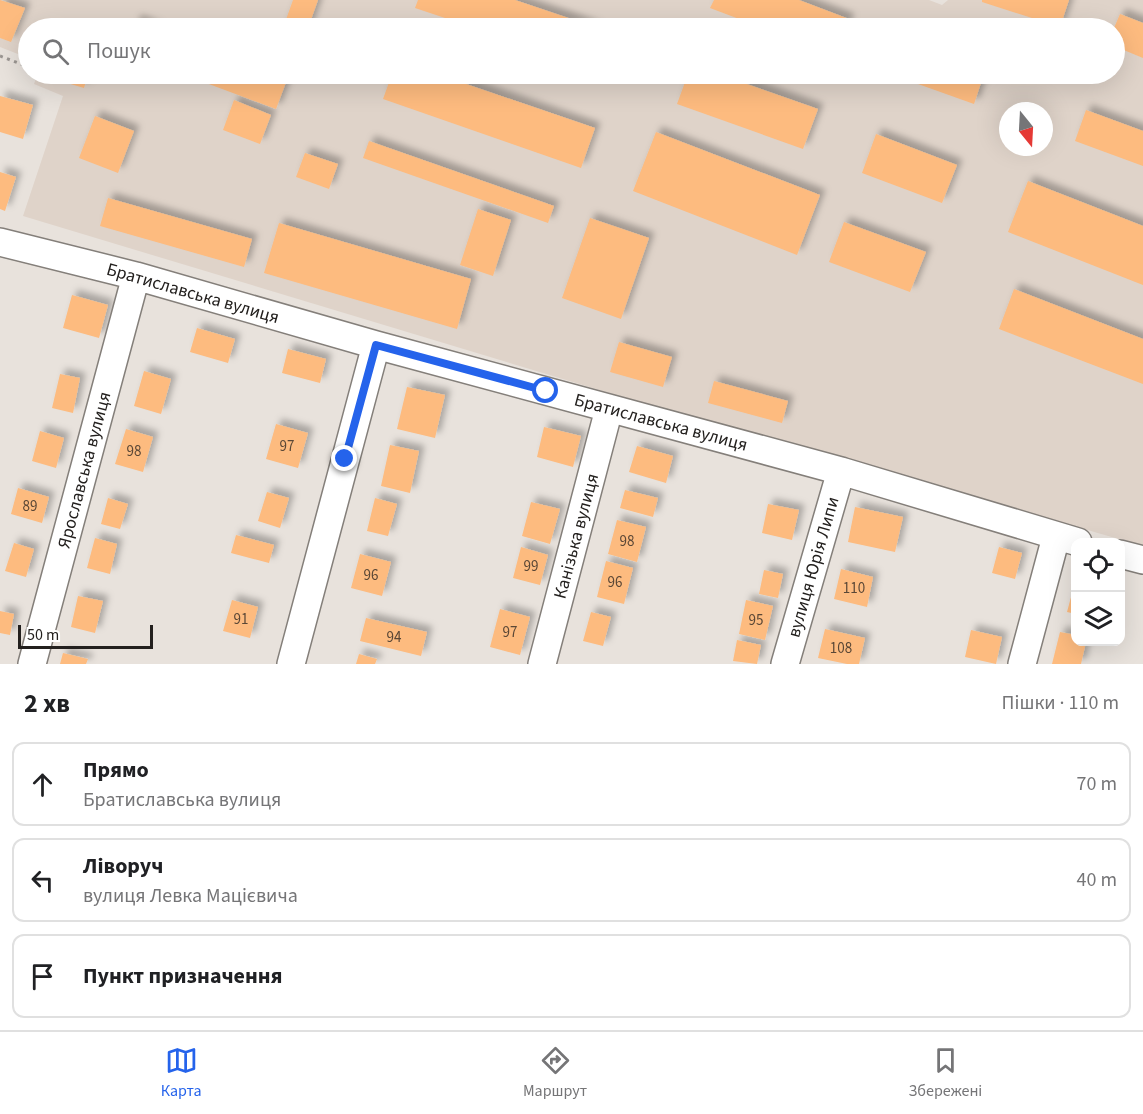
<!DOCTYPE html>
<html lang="uk">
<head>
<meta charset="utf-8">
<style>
	body { margin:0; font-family:"Source Sans 3",sans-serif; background:#f6f6f6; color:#202124 }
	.controls { position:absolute; right:18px; bottom:18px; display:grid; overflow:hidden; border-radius:12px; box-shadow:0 6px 24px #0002 }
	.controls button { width:54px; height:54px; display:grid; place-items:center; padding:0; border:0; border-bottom:2px solid #e0e0e0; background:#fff; color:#202124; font:30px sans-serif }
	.compass { position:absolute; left:999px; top:102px; width:54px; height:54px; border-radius:50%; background:#fff; box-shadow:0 6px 24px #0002; rotate:162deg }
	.scale { position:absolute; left:18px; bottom:15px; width:135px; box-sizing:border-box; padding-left:6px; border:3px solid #23201e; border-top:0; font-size:16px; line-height:21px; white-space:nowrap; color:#23201e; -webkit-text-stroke:4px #fff; paint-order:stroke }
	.stop { position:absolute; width:18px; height:18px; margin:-14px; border:4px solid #2563eb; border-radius:50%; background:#fff }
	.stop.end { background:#2563eb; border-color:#fff; box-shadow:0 2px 6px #0008 }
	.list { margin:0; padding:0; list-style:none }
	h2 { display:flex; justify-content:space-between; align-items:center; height:78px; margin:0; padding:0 24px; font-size:26px }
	h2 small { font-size:20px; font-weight:400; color:#757577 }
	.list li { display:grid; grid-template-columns:39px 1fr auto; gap:18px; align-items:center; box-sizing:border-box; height:84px; margin:0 12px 12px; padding:0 12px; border:2px solid #e0e0e0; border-radius:12px }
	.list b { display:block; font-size:22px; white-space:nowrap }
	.list p { margin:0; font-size:20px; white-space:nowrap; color:#757577 }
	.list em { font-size:20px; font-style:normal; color:#757577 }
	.icon { flex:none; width:33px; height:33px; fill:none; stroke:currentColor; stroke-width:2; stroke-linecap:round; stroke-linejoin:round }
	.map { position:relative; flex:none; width:1143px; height:664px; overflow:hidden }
	.search { position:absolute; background:#fff; box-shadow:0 6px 24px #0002; left:18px; right:18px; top:18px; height:66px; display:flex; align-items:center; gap:15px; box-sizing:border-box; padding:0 21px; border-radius:33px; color:#757577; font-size:22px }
	.sheet { height:366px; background:#fff }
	nav { display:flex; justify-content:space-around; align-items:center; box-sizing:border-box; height:84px; border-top:2px solid #e0e0e0; background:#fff; font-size:16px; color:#757577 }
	nav a { display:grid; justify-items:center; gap:3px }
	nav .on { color:#2563eb }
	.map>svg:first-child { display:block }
	.built { fill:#dfd3c9; fill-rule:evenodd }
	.building { fill:#fdbb7f; filter:url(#shadow) }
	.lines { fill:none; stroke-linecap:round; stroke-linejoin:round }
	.minor-casing { stroke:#847f7a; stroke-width:30 }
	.path { stroke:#9b9692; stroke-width:3; stroke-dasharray:3 4.5; stroke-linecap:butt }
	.minor { stroke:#fff; stroke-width:27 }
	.route { stroke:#2563eb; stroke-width:8 }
	.labels { text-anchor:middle; stroke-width:4.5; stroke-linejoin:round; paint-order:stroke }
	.number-label { font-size:15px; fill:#5a4736 }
	.street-label { font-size:18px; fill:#23201e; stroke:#fff }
</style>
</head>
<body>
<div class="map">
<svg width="1143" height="664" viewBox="0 0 1143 664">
	<defs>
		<filter id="shadow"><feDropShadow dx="5.5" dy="-5.5" stdDeviation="3" flood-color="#0004"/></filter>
	</defs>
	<rect width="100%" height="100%" fill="#e8e2dc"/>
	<!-- built -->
	<path class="built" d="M0,0H929L942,5L948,0H1143V546L606,392L23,216L63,96L34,84L38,74H1114V28H28V58L0,47ZM1008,111H1044V147H1008Z"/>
	<!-- building -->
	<path class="building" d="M0,0L25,8L11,42L0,38Z
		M293,0H318L308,28H283Z
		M418,0H515L598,28H475L415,8Z
		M714,0H799L849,19L845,28H763L710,8Z
		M982,0H1069L1060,27L982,2Z
		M1120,14L1143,23V58L1114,46V28Z
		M136,20L158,28H133Z
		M48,74H88L84,88L47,77Z
		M182,74H279L288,77L276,109Z
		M392,74H437L595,128L581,168L383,99Z
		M688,74H718L818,109L803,149L677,104Z
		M890,74H984L974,104Z
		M0,96L33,105L23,139L0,132Z
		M234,100L271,115L260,144L223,130Z
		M1086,110L1143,131V166L1075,141Z
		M95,116L134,131L118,173L79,158Z
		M656,132L820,195L797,255L633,191Z
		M876,134L957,165L942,203L862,173Z
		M369,141L554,206L548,223L363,158Z
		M305,153L338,164L329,189L296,177Z
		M0,172L16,177L5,211L0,209Z
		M1028,181L1143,226V285L1008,232Z
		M108,198L252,239L244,267L100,226Z
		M478,209L511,220L493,276L460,265Z
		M590,218L649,238L621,319L562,298Z
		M844,222L926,252L910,292L829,262Z
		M279,223L471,279L457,329L264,273Z
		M1014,289L1143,339V384L999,329Z
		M72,295L108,305L99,338L63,328Z
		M197,328L235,339L228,363L190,352Z
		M619,342L672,357L663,387L610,372Z
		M288,349L326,359L320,383L282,373Z
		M144,371L171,379L161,414L134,406Z
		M60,374L80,378L73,413L52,408Z
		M714,381L788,401L782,423L708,403Z
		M407,387L445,395L435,438L397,429Z
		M276,424L308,433L298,468L266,459Z
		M544,427L581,436L573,467L537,457Z
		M126,429L153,437L143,472L115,464Z
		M40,431L64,438L56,468L32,461Z
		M390,445L419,451L410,493L381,486Z
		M637,446L673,456L666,483L629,472Z
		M18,488L49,497L42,523L11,514Z
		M625,490L658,498L653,517L620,508Z
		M267,492L289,498L280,528L258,521Z
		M108,498L128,504L120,529L101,524Z
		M375,498L397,504L388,536L367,531Z
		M531,502L560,509L550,544L522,536Z
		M768,504L799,510L792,540L762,533Z
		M855,507L903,517L895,552L848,542Z
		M617,520L646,527L637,562L608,554Z
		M236,535L274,545L269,563L231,553Z
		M95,538L117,544L110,574L87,568Z
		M14,543L34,549L26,577L5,571Z
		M521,547L548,555L540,585L513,578Z
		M999,547L1022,553L1015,579L992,573Z
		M360,554L391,562L382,596L351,588Z
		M606,561L633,568L624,604L597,597Z
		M841,569L873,577L867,607L834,599Z
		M764,570L783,574L778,598L759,594Z
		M1075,582H1076V614L1067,612Z
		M78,596L103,601L95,633L71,627Z
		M232,600L258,607L250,638L223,631Z
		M746,600L773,606L765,640L739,634Z
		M500,609L530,617L520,655L490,647Z
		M0,611L14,614L10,635L0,633Z
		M591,612L611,617L603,646L583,641Z
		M366,618L427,632L421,656L360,641Z
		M825,629L865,638L859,664H847L818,658Z
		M971,630L1002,637L996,664L965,657Z
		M1060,632L1076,635V642H1086L1081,664H1052Z
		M737,640L761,645L757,664L733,661Z
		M63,653L88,659L86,664H60Z
		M359,654L377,659L375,664H356Z"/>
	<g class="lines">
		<defs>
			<path id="minor" d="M0,242L136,276L376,345L841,471L1078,542
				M1120,554L1143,560
				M32,664L136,276
				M291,664L376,345
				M542,664L609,409
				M785,664L841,471
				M1022,664L1056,537"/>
		</defs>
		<!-- minor casing -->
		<use href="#minor" class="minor-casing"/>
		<!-- path -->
		<path class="path" d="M0,56L26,66"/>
		<!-- minor -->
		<use href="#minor" class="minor"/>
	</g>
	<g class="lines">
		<!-- route -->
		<path class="route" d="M345,459L376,345L546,391"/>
	</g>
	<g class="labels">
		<!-- number labels -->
		<g class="number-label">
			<text x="287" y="451">97</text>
			<text x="134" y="456">98</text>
			<text x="30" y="511">89</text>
			<text x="627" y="546">98</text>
			<text x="531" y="571">99</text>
			<text x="371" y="580">96</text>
			<text x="615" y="587">96</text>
			<text x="854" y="593">110</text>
			<text x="241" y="624">91</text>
			<text x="756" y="625">95</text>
			<text x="510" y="637">97</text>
			<text x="394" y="642">94</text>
			<text x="841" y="653">108</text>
		</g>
		<!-- street labels -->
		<g class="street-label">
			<text transform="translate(193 293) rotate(16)" y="6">Братиславська вулиця</text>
			<text transform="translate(661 422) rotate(15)" y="6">Братиславська вулиця</text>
			<text transform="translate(84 470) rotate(-75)" y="6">Ярославська вулиця</text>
			<text transform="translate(576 536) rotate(-75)" y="6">Канізька вулиця</text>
			<text transform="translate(813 567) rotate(-74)" y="6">вулиця Юрія Липи</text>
		</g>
	</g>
</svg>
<div class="controls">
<button><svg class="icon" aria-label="locate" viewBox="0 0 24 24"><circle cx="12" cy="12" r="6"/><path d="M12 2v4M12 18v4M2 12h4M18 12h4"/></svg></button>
<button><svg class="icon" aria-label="layers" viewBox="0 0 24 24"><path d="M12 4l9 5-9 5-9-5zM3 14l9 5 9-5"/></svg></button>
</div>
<svg class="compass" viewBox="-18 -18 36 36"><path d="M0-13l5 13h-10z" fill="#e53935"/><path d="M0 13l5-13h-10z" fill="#757577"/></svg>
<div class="scale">50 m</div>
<div class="stop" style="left:546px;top:391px"></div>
<div class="stop end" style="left:345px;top:459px"></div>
<div class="search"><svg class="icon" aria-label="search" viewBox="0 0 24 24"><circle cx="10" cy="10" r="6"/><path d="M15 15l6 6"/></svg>Пошук</div>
</div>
<section class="sheet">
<h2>2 хв<small>Пішки · 110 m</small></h2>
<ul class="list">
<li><svg class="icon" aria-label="ahead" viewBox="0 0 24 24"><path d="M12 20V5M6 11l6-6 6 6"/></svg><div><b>Прямо</b><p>Братиславська вулиця</p></div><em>70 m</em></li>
<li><svg class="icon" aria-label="left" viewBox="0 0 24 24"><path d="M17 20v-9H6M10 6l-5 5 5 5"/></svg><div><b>Ліворуч</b><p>вулиця Левка Мацієвича</p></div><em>40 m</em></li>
<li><svg class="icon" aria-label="arrive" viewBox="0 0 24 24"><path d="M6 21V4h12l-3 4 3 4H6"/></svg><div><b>Пункт призначення</b></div></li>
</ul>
</section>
<nav>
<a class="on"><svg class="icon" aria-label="map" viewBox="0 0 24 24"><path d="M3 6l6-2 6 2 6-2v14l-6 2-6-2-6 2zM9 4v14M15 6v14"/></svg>Карта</a>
<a><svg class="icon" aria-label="directions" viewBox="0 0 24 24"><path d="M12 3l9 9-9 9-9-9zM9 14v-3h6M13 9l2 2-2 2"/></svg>Маршрут</a>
<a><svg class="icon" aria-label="saved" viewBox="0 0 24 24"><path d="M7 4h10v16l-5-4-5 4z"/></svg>Збережені</a>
</nav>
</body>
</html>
